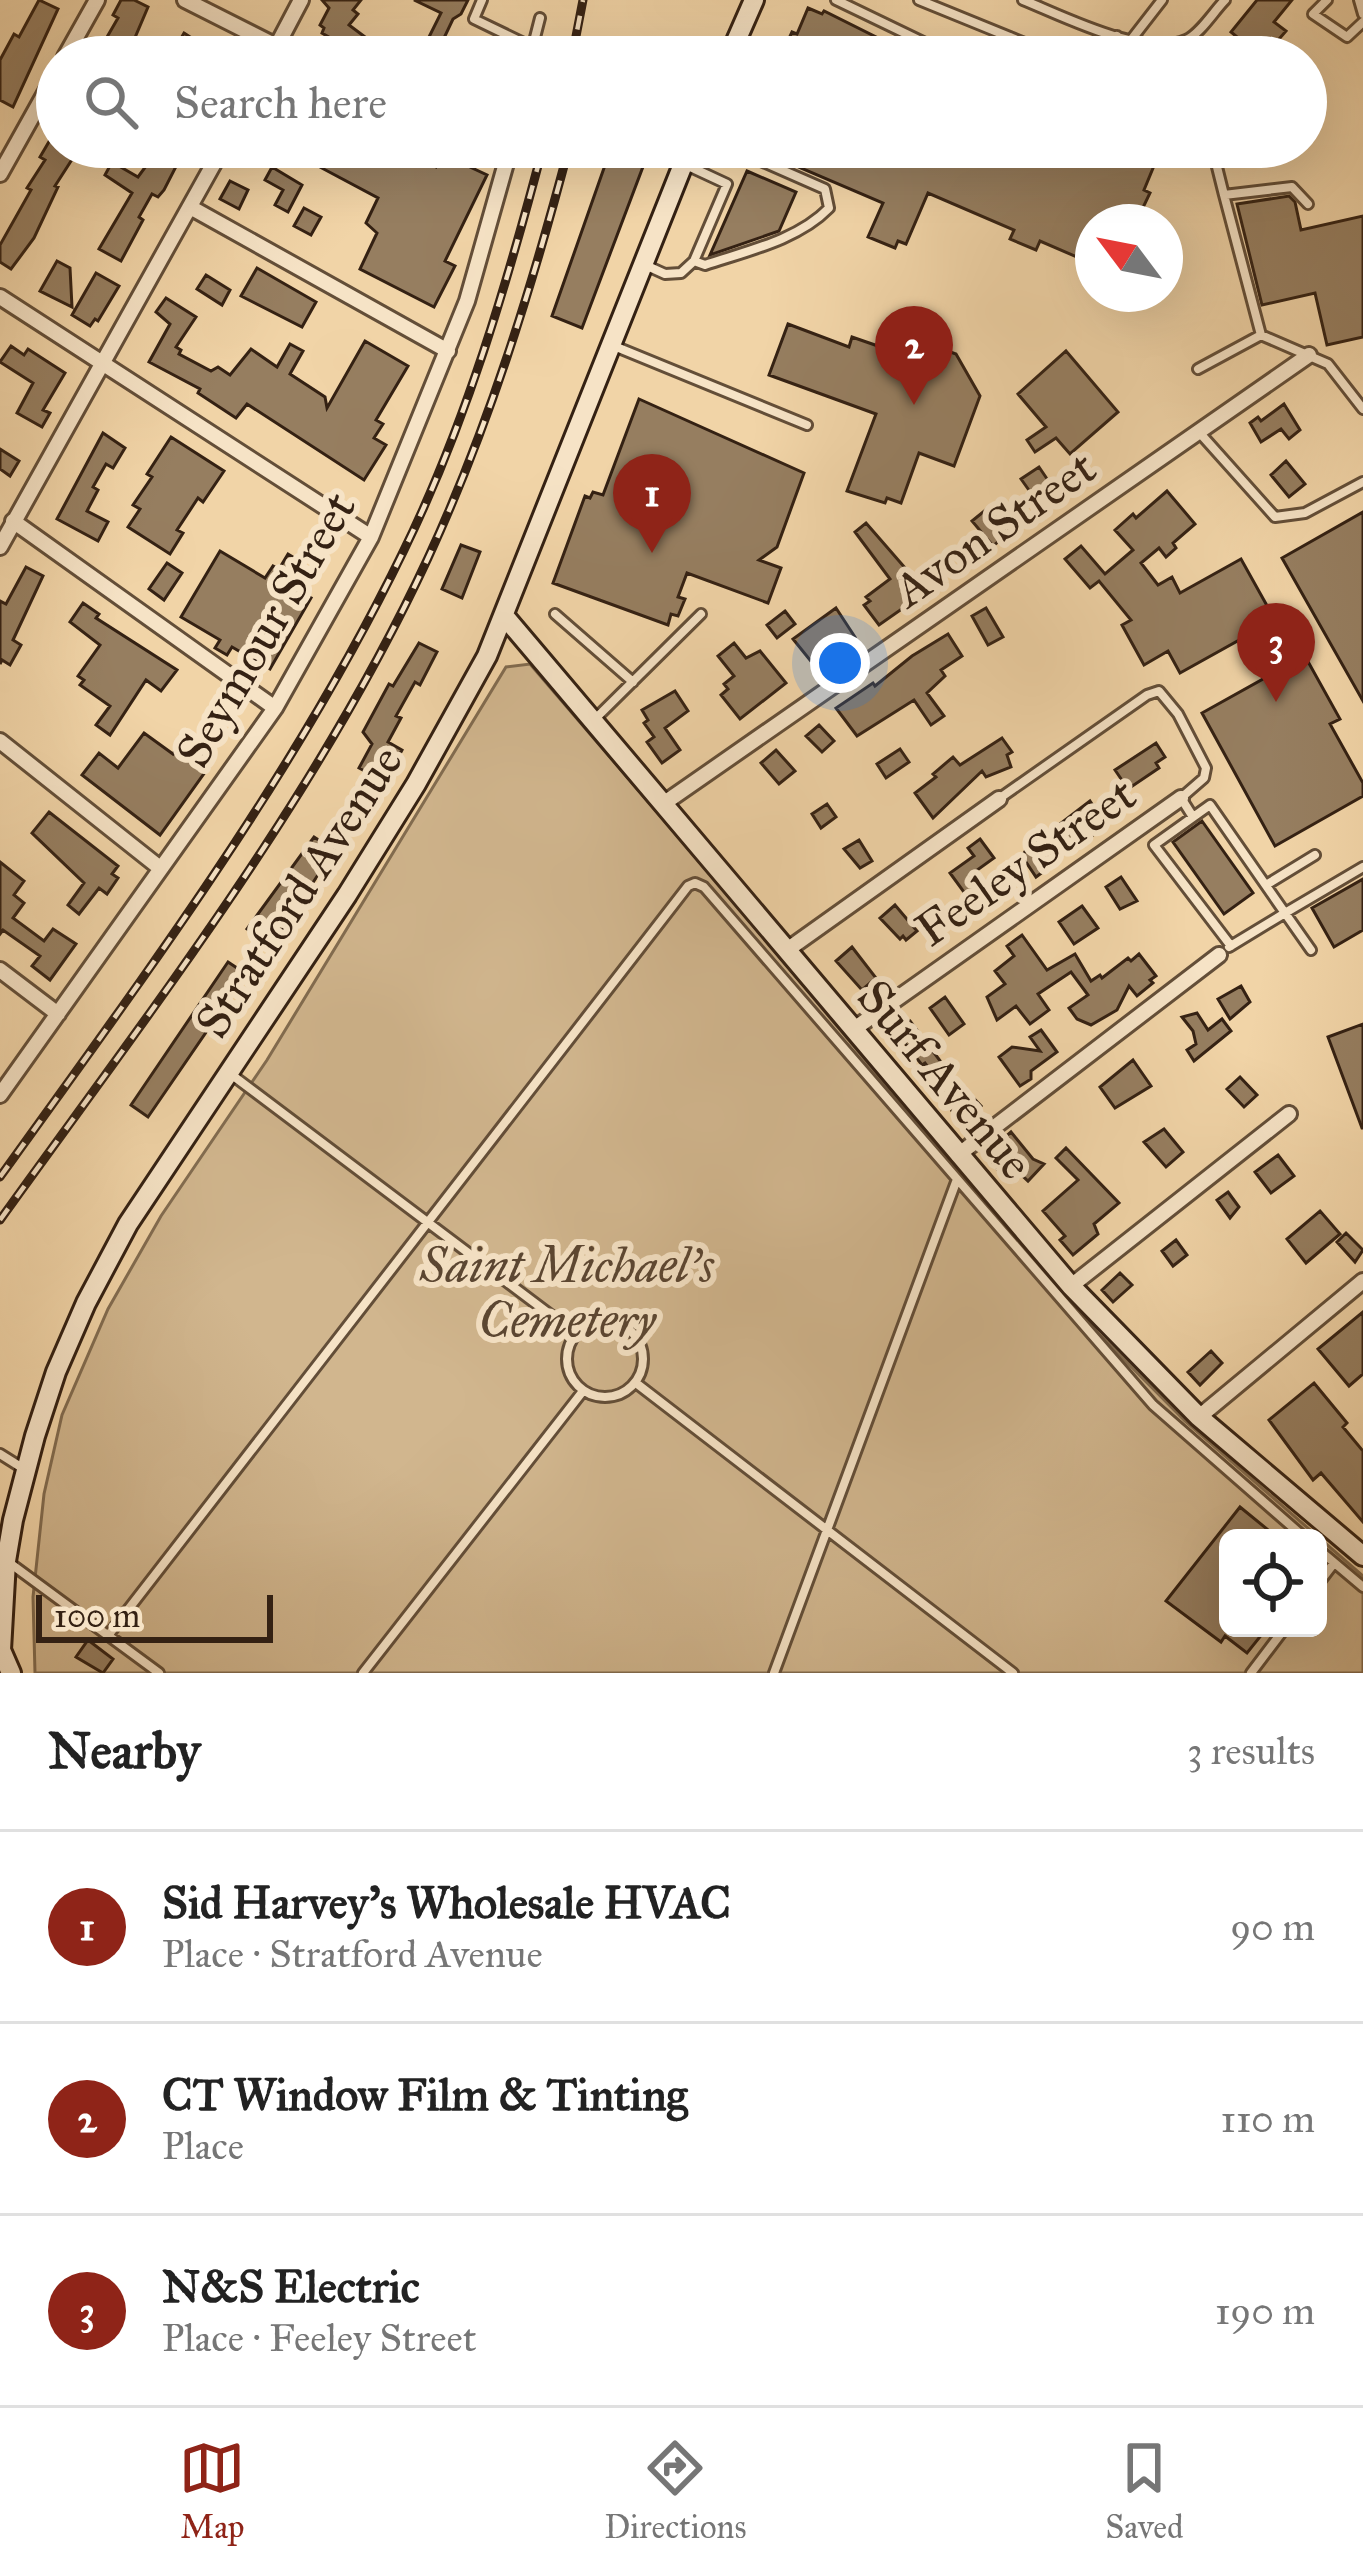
<!DOCTYPE html>
<html lang="en">
<head>
<meta charset="utf-8">
<style>
	body { margin:0; font-family:"IM FELL Great Primer",serif; background:#f6f6f6; color:#222 }
	.controls { position:absolute; right:36px; bottom:36px; display:grid; overflow:hidden; border-radius:18px; box-shadow:0 12px 48px #0002 }
	.controls button { width:108px; height:108px; display:grid; place-items:center; padding:0; border:0; border-bottom:3px solid #e0e0e0; background:#fff; color:#222; font:60px sans-serif }
	.compass { position:absolute; left:1075px; top:204px; width:108px; height:108px; border-radius:50%; background:#fff; box-shadow:0 12px 48px #0002; rotate:302deg }
	.scale { position:absolute; left:36px; bottom:30px; width:237px; box-sizing:border-box; padding-left:12px; border:6px solid #342113; border-top:0; font-size:33px; line-height:42px; white-space:nowrap; color:#342113; -webkit-text-stroke:9px #f6e3c6; paint-order:stroke }
	.you { position:absolute; left:840px; top:663px; width:42px; height:42px; margin:-30px; border:9px solid #fff; border-radius:50%; background:#1a73e8; box-shadow:0 0 0 18px #1a73e833 }
	.badge { display:grid; place-items:center; width:78px; height:78px; border-radius:50%; background:#8f2418; color:#fff; font-size:39px; font-weight:700 }
	.pin { position:absolute; translate:-50% -99px; filter:drop-shadow(0 3px 6px #0008) }
	.pin::after { content:''; position:absolute; top:63px; width:42px; height:36px; background:inherit; clip-path:polygon(0 0,100% 0,50% 100%) }
	.list { margin:0; padding:0; list-style:none }
	h2 { display:flex; justify-content:space-between; align-items:center; height:156px; margin:0; padding:0 48px; font-size:51px }
	h2 small { font-size:39px; font-weight:400; color:#767676 }
	.list li { display:grid; grid-template-columns:78px 1fr auto; gap:36px; align-items:center; box-sizing:border-box; height:192px; padding:0 48px; border-top:3px solid #e0e0e0 }
	.list b { display:block; font-size:45px; white-space:nowrap }
	.list p { margin:0; font-size:39px; white-space:nowrap; color:#767676 }
	.list em { font-size:39px; font-style:normal; color:#767676 }
	.icon { flex:none; width:66px; height:66px; fill:none; stroke:currentColor; stroke-width:2; stroke-linecap:round; stroke-linejoin:round }
	.map { position:relative; flex:none; width:1363px; height:1673px; overflow:hidden }
	.search { position:absolute; background:#fff; box-shadow:0 12px 48px #0002; left:36px; right:36px; top:36px; height:132px; display:flex; align-items:center; gap:30px; box-sizing:border-box; padding:0 42px; border-radius:66px; color:#767676; font-size:45px }
	.sheet { height:732px; background:#fff }
	nav { display:flex; justify-content:space-around; align-items:center; box-sizing:border-box; height:168px; border-top:3px solid #e0e0e0; background:#fff; font-size:33px; color:#767676 }
	nav a { display:grid; justify-items:center; gap:6px }
	nav .on { color:#8f2418 }
	.map>svg:first-child { display:block }
	.green { fill:#d1b68e; stroke:#826c50; stroke-width:3; fill-rule:evenodd }
	.building { fill:#967e60; stroke:#342113; stroke-width:3 }
	.lines { fill:none; stroke-linecap:round; stroke-linejoin:round }
	.lane-casing { stroke:#634e38; stroke-width:14 }
	.street-casing { stroke:#634e38; stroke-width:20 }
	.secondary-casing { stroke:#342113; stroke-width:24 }
	.lane { stroke:#f6e3c6; stroke-width:8 }
	.street { stroke:#f6e3c6; stroke-width:14 }
	.secondary { stroke:#f6e3c6; stroke-width:18 }
	.rail-casing { stroke:#342113; stroke-width:9 }
	.rail { stroke:#f6e3c6; stroke-width:4.5; stroke-dasharray:14; stroke-linecap:butt }
	.labels { text-anchor:middle; stroke-width:12; stroke-linejoin:round; paint-order:stroke }
	.street-label { font-size:48px; fill:#342113; stroke:#f6e3c6 }
	.park-label { font-size:48px; font-style:italic; fill:#5b4632; stroke:#f6e3c6 }
</style>
</head>
<body>
<div class="map">
<svg width="1363" height="1673" viewBox="0 0 1363 1673">
	<rect width="100%" height="100%" fill="#f1d4a7"/>
	<filter id="stains"><feTurbulence type="fractalNoise" baseFrequency=".00167" numOctaves="4"/><feColorMatrix values="0 0 0 0 .2 0 0 0 0 .09 0 0 0 0 .02 0 0 0 .5 -.17"/></filter>
	<radialGradient id="worn" r=".72"><stop offset=".6" stop-color="#630" stop-opacity="0"/><stop offset="1" stop-color="#630" stop-opacity=".3"/></radialGradient>
	<!-- green -->
	<path class="green" d="M530,664L723,889L1064,1299L1185,1421L1363,1576V1673H35L33,1597L44,1494L62,1415L108,1309L161,1216L267,1060L506,667ZM1228,1538H1318V1628H1228Z"/>
	<!-- building -->
	<path class="building" d="M39,0L58,9L13,107L0,100V60L14,34L19,37Z
		M121,0H134L148,7L134,40L142,45L135,57H127L103,44L118,18L113,15Z
		M322,0H361L353,10L358,14L349,25L365,37L356,53L322,33L324,28L320,25L329,8Z
		M414,0H468L461,14L453,19L435,57H419L441,13Z
		M1257,0H1292L1274,22L1286,31L1273,46L1286,57H1261L1231,32Z
		M808,8L822,14L824,11L888,43L882,57H787L791,50L785,47L792,32L797,34Z
		M184,33L221,57H181L173,52Z
		M57,128V147H80L55,186L58,187L34,238L11,269L0,262V245L31,190L27,188L45,160L40,157Z
		M160,147H186L164,190L158,197L152,194L139,217L143,220L121,261L99,249L132,193L105,175L112,162L138,177Z
		M250,147H293L282,166Z
		M329,147H371L389,157L396,147L436,167L442,154L487,175L445,261L455,266L434,307L360,269L377,233L366,223L378,198L318,166Z
		M752,147H920L948,159L953,147H1137L1158,156L1144,190L1150,193L1138,218L1133,216L1130,222H1093V264L1040,241L1036,250L1010,239L1014,230L928,193L906,244L898,241L895,248L868,237L883,203Z
		M610,151L644,164L582,328L552,316Z
		M272,167L302,185L288,212L275,205L283,190L265,180Z
		M747,171L796,192L779,231L710,255Z
		M230,181L248,190L239,209L220,199Z
		M1289,196L1295,202L1301,230L1363,216V337L1327,345L1315,293L1262,305L1237,204Z
		M304,208L321,217L311,235L294,226Z
		M57,261L70,268L72,307L40,291Z
		M257,268L316,302L302,327L241,296Z
		M96,273L119,286L98,321L95,319L90,326L72,315Z
		M206,275L230,290L222,305L197,289Z
		M166,298L196,317L176,347L181,350L179,354L211,371L218,367L230,375L251,349L277,367L290,344L303,351L290,374L325,397L327,408L365,341L408,366L376,420L383,424L374,438L386,445L364,480L247,404L236,418L198,393L200,389L149,362L170,324L156,312Z
		M788,324L849,347L852,337L878,346L885,328L956,354L980,396L954,466L919,453L901,503L887,498L885,503L847,491L876,414L769,375Z
		M11,346L24,355L28,349L65,373L43,410L50,413L42,427L17,413L33,383L0,362Z
		M1066,351L1118,412L1070,454L1056,438L1035,452L1027,440L1046,427L1018,394Z
		M639,399L804,473L777,547L759,560L781,568L768,603L687,573L678,597L685,599L678,616L671,614L668,625L553,583L585,496L590,498L593,492L603,495Z
		M1284,404L1300,430L1289,439L1281,429L1261,442L1250,423L1258,417L1261,421Z
		M103,433L125,448L113,468L106,464L93,487L98,490L87,511L108,522L98,541L57,519Z
		M171,437L224,471L203,502L198,498L177,530L183,533L170,554L128,527L140,509L133,505L152,477L147,474Z
		M0,449L19,461L10,476L0,469Z
		M1286,461L1305,484L1289,497L1271,475Z
		M1039,467L1058,495L1041,507L1021,479Z
		M1167,491L1195,524L1173,543L1176,548L1166,557L1159,548L1141,563L1158,585L1172,577L1180,593L1241,559L1275,620L1180,673L1168,651L1144,665L1122,625L1131,620L1099,581L1090,588L1065,559L1081,546L1105,574L1133,550L1115,530L1133,514L1136,518Z
		M988,508L1009,533L993,546L972,521Z
		M1363,512V701L1282,558Z
		M866,523L926,592L879,625L864,605L870,601L866,597L890,579L855,532Z
		M461,545L480,552L462,598L442,589Z
		M220,551L265,578L273,566L279,569L288,554L301,562L296,570L312,579L303,594L311,598L270,669L232,647L227,655L215,648L220,640L181,617Z
		M167,563L182,573L164,600L149,589Z
		M26,567L43,576L13,640L21,645L10,665L2,660L0,664V601L6,604Z
		M83,603L99,614L96,618L177,670L161,691L146,680L110,735L96,725L110,706L80,685L84,680L78,676L100,645L70,622Z
		M836,608L855,637L831,654L834,658L818,670L793,639Z
		M986,608L1003,637L988,645L972,616Z
		M785,611L795,624L777,638L767,625Z
		M1286,622L1340,719L1330,724L1363,783V796L1275,846L1202,713L1281,669L1279,665L1286,661L1269,631Z
		M948,634L962,656L941,670L945,676L927,693L944,716L931,725L914,700L857,736L836,708L873,683L875,686L912,656Z
		M419,643L437,652L420,685L415,682L396,716L401,718L388,742L402,750L385,782L359,768L372,744L363,732L389,684L393,686Z
		M734,643L746,658L760,651L786,683L740,719L721,695L728,689L724,684L734,676L718,656Z
		M675,691L688,711L665,728L680,750L662,763L647,742L654,737L644,723L648,720L642,710Z
		M819,725L834,741L822,752L806,736Z
		M144,733L173,754L183,739L213,761L160,835L82,775L99,753L118,768Z
		M1002,738L1012,752L1007,755L1011,767L986,777L982,771L933,818L915,793L936,777L933,774L953,757L960,765Z
		M1156,743L1165,757L1156,763L1159,768L1128,789L1115,770Z
		M900,749L909,762L886,778L877,764Z
		M776,750L795,771L779,784L761,763Z
		M1090,801L1107,826L1045,866L1047,869L1036,877L1022,856L1026,850Z
		M827,804L836,817L821,828L812,814Z
		M49,812L118,866L112,874L118,878L107,894L99,888L79,914L68,905L84,883L32,833Z
		M1202,821L1253,893L1224,914L1173,842Z
		M314,837L334,850L272,946L247,929Z
		M980,839L994,858L973,873L981,884L966,895L950,873L974,856L968,848Z
		M859,840L872,861L860,868L844,849Z
		M0,862L24,881L14,895L24,903L13,918L44,941L53,929L76,944L50,980L32,966L40,956L3,930L0,934Z
		M1121,877L1137,901L1120,909L1106,887Z
		M1363,879V930L1334,947L1312,908Z
		M895,905L917,931L906,940L903,936L900,939L880,918Z
		M1082,906L1098,928L1074,944L1059,922Z
		M1022,935L1047,970L1075,954L1091,981L1100,975L1102,978L1128,958L1131,961L1139,954L1156,976L1150,980L1153,983L1137,996L1129,986L1117,1010L1091,1025L1077,1019L1069,1008L1088,995L1071,972L1038,994L1049,1010L1030,1024L1016,1006L997,1020L987,997L1005,984L995,971L1014,956L1007,946Z
		M852,947L876,978L862,990L836,961Z
		M228,962L246,974L148,1117L131,1105Z
		M1241,986L1250,1002L1230,1019L1218,999Z
		M945,997L964,1024L949,1035L930,1008Z
		M1197,1013L1208,1030L1222,1019L1231,1031L1194,1061L1187,1050L1196,1044L1193,1031L1182,1017Z
		M910,1021L947,1070L981,1106L962,1123L952,1111L957,1107L925,1063L922,1065L896,1032Z
		M1363,1024V1128H1362L1328,1037Z
		M1041,1030L1057,1052L1031,1071V1079L1020,1086L999,1057L1012,1047L1040,1051L1030,1037Z
		M1133,1060L1151,1086L1115,1108L1100,1087Z
		M1240,1077L1257,1095L1244,1107L1227,1089Z
		M1164,1129L1183,1152L1166,1167L1144,1142Z
		M1011,1132L1033,1159L1044,1164L1028,1181L1008,1162L998,1170L984,1155Z
		M1066,1148L1119,1203L1094,1224L1098,1234L1073,1255L1060,1240L1065,1236L1043,1211L1078,1180L1056,1158Z
		M1278,1155L1294,1176L1271,1193L1255,1172Z
		M1228,1192L1239,1207L1230,1218L1217,1200Z
		M1320,1211L1340,1234L1306,1263L1287,1239Z
		M1346,1233L1363,1250L1355,1262L1337,1242Z
		M1176,1240L1187,1255L1173,1266L1162,1251Z
		M1120,1273L1132,1285L1113,1302L1102,1290Z
		M1363,1312V1374L1349,1386L1318,1349Z
		M1211,1351L1222,1363L1200,1385L1188,1372Z
		M1314,1383L1347,1423L1343,1427L1363,1451V1522L1321,1473L1313,1480L1269,1420Z
		M1240,1507L1278,1538H1228V1628H1267L1247,1653L1225,1636L1221,1642L1166,1601Z
		M88,1640L113,1659L103,1673L76,1657Z"/>
	<g class="lines">
		<defs>
			<path id="lane" d="M482,0L474,19L532,47
				M836,0L946,53V57
				M919,0L1059,57
				M1023,0C1063,16 1144,58 1186,40C1200,34 1214,11 1225,0
				M1327,0L1313,14L1347,37L1363,22
				M1359,0L1363,14
				M1131,40L1162,0
				M1188,40L1192,57
				M530,57L540,18
				M1010,57V37
				M1108,57L1117,36
				M1212,147L1224,195L1292,187L1308,204
				M1224,195L1261,335
				M694,261L705,265C747,251 798,240 829,208L825,189L729,147
				M643,264L665,274L681,273L694,261L727,184L684,164
				M614,346L807,425
				M1198,369L1261,335L1328,364L1363,409
				M1198,431L1275,517L1305,513L1363,482
				M555,614L633,682
				M594,720L701,614
				M1000,798L1147,695L1159,691L1178,714L1206,768L1204,778L1181,798L1193,817
				M1266,885L1315,855
				M1231,946L1154,845L1210,805L1285,913L1363,867
				M1229,947L1285,913L1311,950
				M232,1075L576,1334
				M567 1359a38 38 0 1 1 76 0a38 38 0 1 1-76 0Z
				M636,1383L1013,1673
				M0,1454L24,1469
				M1318,1549L1363,1587
				M11,1564L159,1673
				M1318,1584L1334,1563
				M110,1633L688,886L695,883L704,887L1153,1405L1305,1538
				M363,1673L583,1391
				M774,1673L956,1182
				M1251,1673L1285,1628"/>
			<path id="street" d="M185,0L298,57
				M65,57L97,0
				M271,57L301,0
				M0,174L57,72
				M190,207L448,351
				M0,297L371,537
				M13,521L275,708
				M0,547L223,147
				M0,741L160,868
				M663,804L1309,355
				M787,950L999,799
				M0,970L58,1014
				M854,1029L1181,798
				M0,1095L275,708L371,537L467,301L508,156L488,147
				M958,1155L1219,955
				M1071,1286L1289,1114
				M1199,1417L1363,1281"/>
			<path id="secondary" d="M729,57L754,0
				M506,618L1071,1286L1199,1417L1363,1556
				M11,1673L1,1650L6,1561L13,1520L35,1436L56,1372L86,1303L128,1224L347,895L416,784L487,656L690,147"/>
		</defs>
		<!-- lane casing -->
		<use href="#lane" class="lane-casing"/>
		<!-- street casing -->
		<use href="#street" class="street-casing"/>
		<!-- secondary casing -->
		<use href="#secondary" class="secondary-casing"/>
		<!-- lane -->
		<use href="#lane" class="lane"/>
		<!-- street -->
		<use href="#street" class="street"/>
		<!-- secondary -->
		<use href="#secondary" class="secondary"/>
		<defs>
			<path id="rail" d="M572,57L583,0
				M0,1177C145,975 295,775 404,550C466,423 507,284 543,147
				M0,1220C153,1007 317,797 428,558C489,426 532,287 569,147"/>
		</defs>
		<!-- rail casing -->
		<use href="#rail" class="rail-casing"/>
		<!-- rail -->
		<use href="#rail" class="rail"/>
	</g>
	<g class="labels">
		<!-- street labels -->
		<g class="street-label">
			<text transform="translate(994 528) rotate(-35)" y="17">Avon Street</text>
			<text transform="translate(265 629) rotate(-60)" y="17">Seymour Street</text>
			<text transform="translate(1025 861) rotate(-35)" y="17">Feeley Street</text>
			<text transform="translate(298 891) rotate(-57)" y="17">Stratford Avenue</text>
			<text transform="translate(946 1079) rotate(50)" y="17">Surf Avenue</text>
		</g>
		<!-- park labels -->
		<g class="park-label">
			<text x="567" y="1282">Saint Michael's<tspan x="567" dy="55">Cemetery</tspan></text>
		</g>
	</g>
	<rect width="100%" height="100%" filter="url(#stains)"/>
	<rect width="100%" height="100%" fill="url(#worn)"/>
</svg>
<div class="controls">
<button><svg class="icon" aria-label="locate" viewBox="0 0 24 24"><circle cx="12" cy="12" r="6"/><path d="M12 2v4M12 18v4M2 12h4M18 12h4"/></svg></button>
</div>
<svg class="compass" viewBox="-18 -18 36 36"><path d="M0-13l5 13h-10z" fill="#e53935"/><path d="M0 13l5-13h-10z" fill="#767676"/></svg>
<div class="scale">100 m</div>
<div class="you"></div>
<div class="pin badge" style="left:652px;top:553px">1</div>
<div class="pin badge" style="left:914px;top:405px">2</div>
<div class="pin badge" style="left:1276px;top:702px">3</div>
<div class="search"><svg class="icon" aria-label="search" viewBox="0 0 24 24"><circle cx="10" cy="10" r="6"/><path d="M15 15l6 6"/></svg>Search here</div>
</div>
<section class="sheet">
<h2>Nearby<small>3 results</small></h2>
<ul class="list">
<li><span class="badge">1</span><div><b>Sid Harvey's Wholesale HVAC</b><p>Place · Stratford Avenue</p></div><em>90 m</em></li>
<li><span class="badge">2</span><div><b>CT Window Film &amp; Tinting</b><p>Place</p></div><em>110 m</em></li>
<li><span class="badge">3</span><div><b>N&amp;S Electric</b><p>Place · Feeley Street</p></div><em>190 m</em></li>
</ul>
</section>
<nav>
<a class="on"><svg class="icon" aria-label="map" viewBox="0 0 24 24"><path d="M3 6l6-2 6 2 6-2v14l-6 2-6-2-6 2zM9 4v14M15 6v14"/></svg>Map</a>
<a><svg class="icon" aria-label="directions" viewBox="0 0 24 24"><path d="M12 3l9 9-9 9-9-9zM9 14v-3h6M13 9l2 2-2 2"/></svg>Directions</a>
<a><svg class="icon" aria-label="saved" viewBox="0 0 24 24"><path d="M7 4h10v16l-5-4-5 4z"/></svg>Saved</a>
</nav>
</body>
</html>
